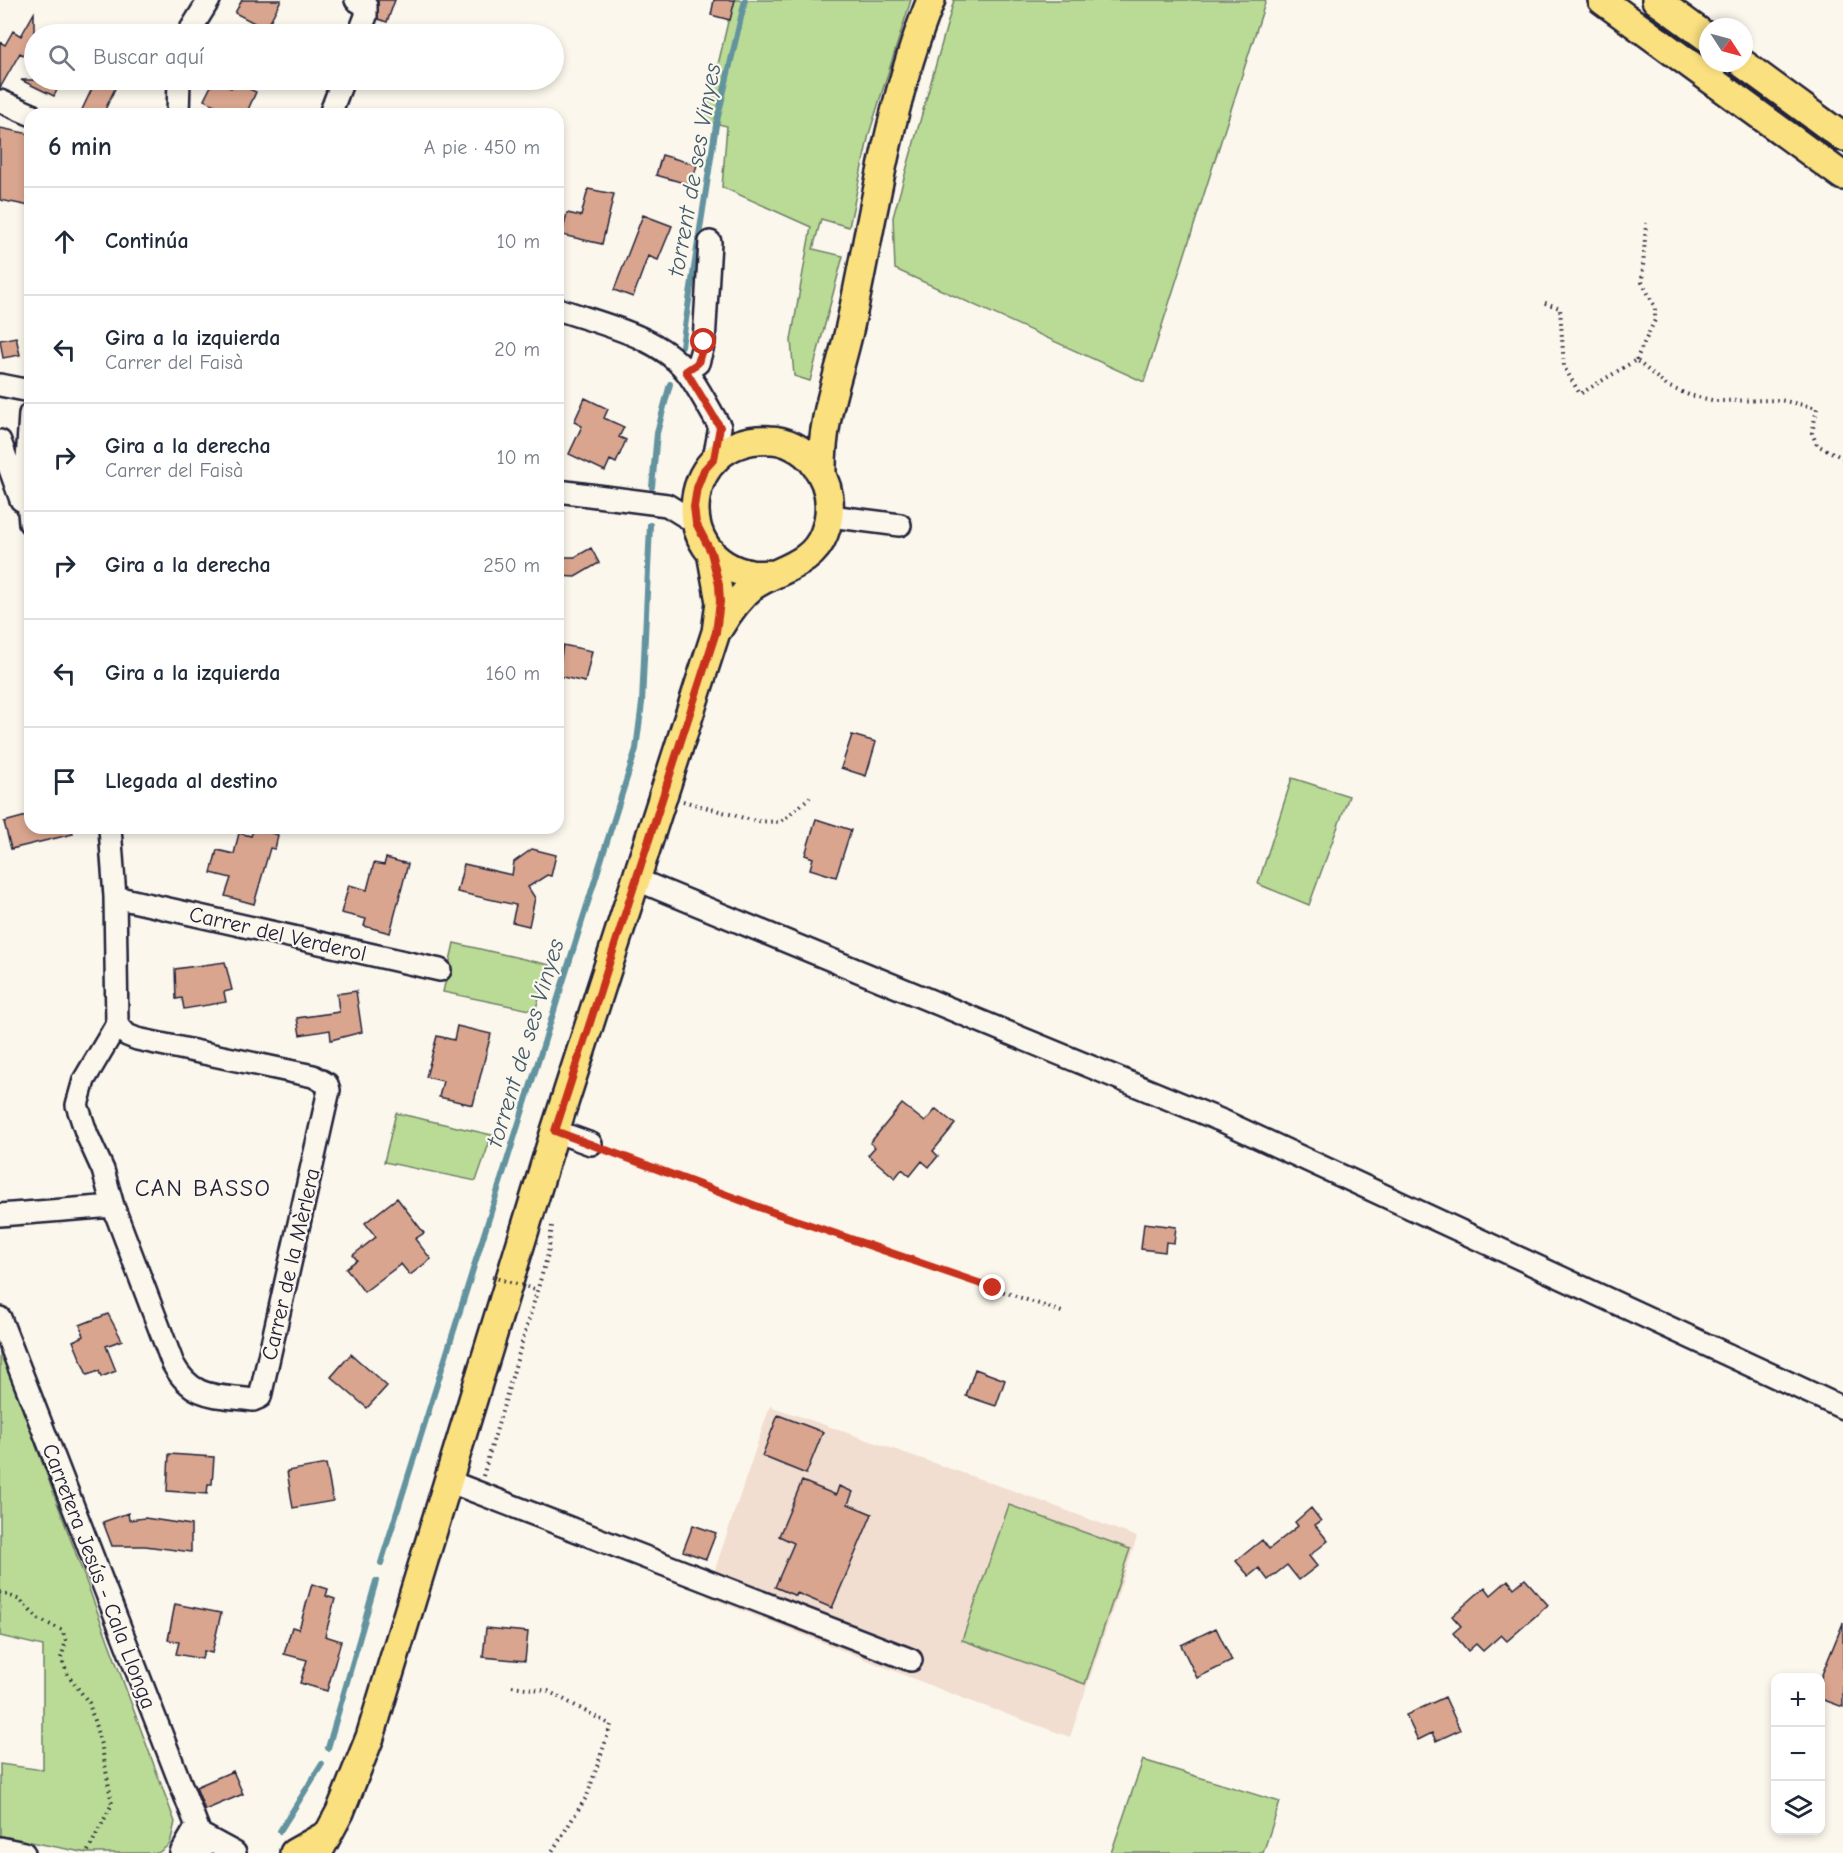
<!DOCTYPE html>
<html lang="es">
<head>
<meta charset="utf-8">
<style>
	body { margin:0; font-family:"Comic Neue",sans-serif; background:#f2f2f3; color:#1f2937 }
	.controls { position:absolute; right:18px; bottom:18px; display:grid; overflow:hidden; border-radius:12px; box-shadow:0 3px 9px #0003 }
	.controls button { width:54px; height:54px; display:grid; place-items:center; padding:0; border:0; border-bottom:2px solid #e0e1e3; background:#fff; color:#1f2937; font:30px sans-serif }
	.compass { position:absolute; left:1699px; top:18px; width:54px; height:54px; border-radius:50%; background:#fff; box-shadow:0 3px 9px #0003; rotate:126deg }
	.stop { position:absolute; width:18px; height:18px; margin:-14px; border:4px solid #c8321e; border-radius:50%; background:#fff }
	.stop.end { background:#c8321e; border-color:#fff; box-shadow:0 2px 6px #0008 }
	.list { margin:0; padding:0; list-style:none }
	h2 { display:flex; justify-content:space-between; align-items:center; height:78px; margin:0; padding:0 24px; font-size:26px }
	h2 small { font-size:20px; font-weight:400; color:#747a83 }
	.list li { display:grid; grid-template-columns:39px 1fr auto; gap:18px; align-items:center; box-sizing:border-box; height:108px; padding:0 24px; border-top:2px solid #e0e1e3 }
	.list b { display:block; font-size:22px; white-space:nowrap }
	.list p { margin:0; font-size:20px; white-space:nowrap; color:#747a83 }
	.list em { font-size:20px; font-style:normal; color:#747a83 }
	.icon { flex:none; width:33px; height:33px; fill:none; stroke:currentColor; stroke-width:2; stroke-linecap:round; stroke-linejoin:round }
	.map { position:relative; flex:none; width:1843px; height:1853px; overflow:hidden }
	.search { position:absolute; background:#fff; box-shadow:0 3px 9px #0003; left:24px; top:24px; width:540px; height:66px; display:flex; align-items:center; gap:15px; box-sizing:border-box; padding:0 21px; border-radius:33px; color:#747a83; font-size:22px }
	.panel { position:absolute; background:#fff; box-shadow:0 3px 9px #0003; left:24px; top:108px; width:540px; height:726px; border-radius:18px }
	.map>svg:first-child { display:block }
	.built { fill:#f1ded0 }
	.green { fill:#badb95; stroke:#6e7e68; stroke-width:1.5 }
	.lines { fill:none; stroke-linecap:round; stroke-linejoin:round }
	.stream { stroke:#62939f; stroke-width:6 }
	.building { fill:#d9a58e; stroke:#22223b; stroke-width:1.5 }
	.minor-casing { stroke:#22223b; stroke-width:26 }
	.major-casing { stroke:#22223b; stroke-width:32 }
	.path { stroke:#22223b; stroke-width:4; stroke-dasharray:1.5 4.5; stroke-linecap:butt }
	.minor { stroke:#fbf7ec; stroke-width:21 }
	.major { stroke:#fbe080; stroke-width:27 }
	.path-bridge { stroke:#22223b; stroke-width:4; stroke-dasharray:1.5 4.5; stroke-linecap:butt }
	.route { stroke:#c8321e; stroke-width:8 }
	.labels { text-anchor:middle; stroke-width:4.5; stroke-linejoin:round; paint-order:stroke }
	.street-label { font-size:22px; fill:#22223b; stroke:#fbf7ec }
	.water-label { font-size:24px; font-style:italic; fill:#425a6d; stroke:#fbf7ec }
	.neighbourhood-label { font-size:24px; letter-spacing:1.5px; fill:#22223b; stroke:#fbf7ec }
</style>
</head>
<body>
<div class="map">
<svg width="1843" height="1853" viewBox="0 0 1843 1853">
	<rect width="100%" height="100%" fill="#fbf7ec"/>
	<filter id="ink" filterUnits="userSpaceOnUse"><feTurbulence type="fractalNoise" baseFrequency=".0167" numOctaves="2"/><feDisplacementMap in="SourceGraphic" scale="12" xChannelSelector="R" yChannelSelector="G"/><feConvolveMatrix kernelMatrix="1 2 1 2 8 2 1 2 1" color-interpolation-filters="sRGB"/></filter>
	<g filter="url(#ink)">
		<!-- built -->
		<path class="built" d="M770,1406L1017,1492L1137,1537L1070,1737L962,1698L706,1596Z"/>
		<!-- green -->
		<path class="green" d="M733,0H911L869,134L849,227L821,219L813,249L843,256L810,381L794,376L791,340L811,227L722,187L727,126L705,121Z
			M954,0H1266L1144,382L895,269L893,217Z
			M1292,778L1349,796L1309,905L1258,884Z
			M454,943L550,965L535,1011L443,992Z
			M396,1113L492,1135L476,1181L384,1162Z
			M0,1348L175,1822L170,1844L158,1853H87L0,1836V1764L43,1770V1646L0,1636Z
			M1009,1505L1130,1549L1085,1684L962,1640Z
			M1143,1760L1280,1802L1263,1853H1111Z"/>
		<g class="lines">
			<!-- stream -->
			<path class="stream" d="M682,346L716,125L745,0
				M652,487L657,433L670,384
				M381,1563L636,749L642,703L650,525
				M328,1748L376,1581
				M280,1831L322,1764"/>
		</g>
		<!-- building -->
		<path class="building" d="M242,0H281L266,29L235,13Z
			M378,0H395L387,22L378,19Z
			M714,0H735L730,20L711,15Z
			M34,13V61L20,53L0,88V42L5,45L13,31L21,36Z
			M21,80H62L54,96Z
			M96,80H119L103,114H80Z
			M214,80L231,88L234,82L256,92L246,114H218L221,108L204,100Z
			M0,128L30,134V206L0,200Z
			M662,155L697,165L691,185L656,175Z
			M588,189L614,194L602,244L562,235L567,213L581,216Z
			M643,215L672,226L658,260L648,256L633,297L614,290Z
			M16,337L20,355L3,358L0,340Z
			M585,398L608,409L604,418L624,427L619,437L626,440L616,463L610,460L605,471L569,454L582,426L574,422Z
			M591,548L599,563L575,577L558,576V557H575Z
			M563,645L592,651L585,682L558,676Z
			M852,735L876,742L866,776L841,768Z
			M30,815V828H72L73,834L11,849L4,822Z
			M816,819L851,830L836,877L810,869L813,858L805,855Z
			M254,828L278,835L275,849L270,848L254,904L225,896L231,878L211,873L217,850L234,854L239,833L251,836Z
			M532,849L556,855L551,876L547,875L528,887L535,898L529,926L512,922L516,905L457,892L464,864L512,875L514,862Z
			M386,858L408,864L390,933L364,926L366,919L341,913L349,885L367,890L374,863L384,865Z
			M225,962L232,990L224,992L226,1002L184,1009L182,998L176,999L175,969Z
			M356,991L362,1032L331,1040L330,1030L300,1035L297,1018L339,1012L337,994Z
			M457,1026L491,1034L473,1105L439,1097L443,1081L426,1077L437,1036L454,1040Z
			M902,1104L925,1122L936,1109L955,1124L933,1151L938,1156L929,1167L922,1161L910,1176L902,1169L895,1178L868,1155L875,1147L870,1143Z
			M397,1198L424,1233L415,1239L431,1259L410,1275L401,1264L364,1292L346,1268L357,1260L353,1255L376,1237L365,1223Z
			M1144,1223L1176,1227L1174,1243L1166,1242L1165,1252L1141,1249Z
			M108,1314L122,1340L106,1346L116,1371L101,1377L99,1371L87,1375L73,1341L84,1336L80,1325Z
			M351,1354L387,1386L367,1408L331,1377Z
			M975,1369L1005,1380L996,1406L966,1396Z
			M778,1415L823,1432L806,1474L762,1456Z
			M169,1454L214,1457L212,1484H208L207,1494L167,1491Z
			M326,1464L333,1501L293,1508L287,1471Z
			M802,1481L836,1495L839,1486L853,1492L848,1504L872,1514L832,1608L797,1593L796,1596L775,1587L794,1543L779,1536Z
			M1311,1508L1321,1521L1315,1525L1328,1541L1309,1556L1317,1566L1299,1580L1287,1565L1268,1580L1259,1568L1249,1576L1236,1561L1262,1540L1269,1549L1298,1526L1295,1522Z
			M128,1513L129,1520L145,1518L191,1525V1552L145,1546H112L103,1522Z
			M693,1525L716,1533L706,1559L683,1551Z
			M1525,1579L1548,1605L1507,1641L1501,1635L1483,1651L1476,1644L1468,1651L1453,1633L1461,1626L1452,1616L1485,1587L1491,1595L1508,1580L1514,1588Z
			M312,1584L328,1589L326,1596L335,1599L325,1636L341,1641L327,1691L300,1683L307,1660L284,1654L292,1627L299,1629Z
			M175,1604L221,1613L212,1653L204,1651L202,1659L176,1654L179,1642L168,1640Z
			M1843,1623V1707L1821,1699V1677Z
			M486,1628L528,1632L525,1661L483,1657Z
			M1216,1628L1232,1661L1197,1678L1181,1645Z
			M1445,1697L1460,1730L1436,1741L1432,1733L1418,1740L1406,1715Z
			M233,1771L243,1794L205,1810L196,1787Z"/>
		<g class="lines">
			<defs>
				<path id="minor" d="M356,0L366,6V16L359,34
					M188,34L209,0
					M0,101L30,114
					M178,114L179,80
					M330,114L343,80
					M558,309C600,324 657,335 686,371C699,388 709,409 720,427L714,459
					M686,371L698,363L704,342L710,242
					M0,385L30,391
					M30,414L26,477L30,523
					M0,441L21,500
					M558,491L667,505L696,523
					M830,516L900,525
					M110,828L115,897L117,1024
					M635,879L1225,1122L1843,1408
					M115,897L440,970
					M117,1024L127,1035L137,1039L313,1076L327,1084L329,1090L260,1397L253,1400C216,1395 193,1400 173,1364L113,1206L103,1170L87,1135L77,1105L84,1080Z
					M555,1131L591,1144
					M0,1215L113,1206
					M0,1318L200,1834L201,1853
					M448,1481L911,1660
					M200,1834L235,1853
					M0,1848L24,1853
					M181,1853L197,1826"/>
				<path id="major" d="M1602,0L1843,176
					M1656,0L1708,38
					M1742,63L1843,137
					M822,474C821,419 837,383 849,331C873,220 888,106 931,0
					M719,628C728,613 738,598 753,586C777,569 812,566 824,534C834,508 830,483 813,462C803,449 785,440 770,440C681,435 667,560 751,574C758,575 766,574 773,574
					M294,1853L326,1835
					M318,1853L340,1812L370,1737L555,1131L716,632L720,602L711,552"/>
			</defs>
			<!-- minor casing -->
			<use href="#minor" class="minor-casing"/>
			<!-- major casing -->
			<use href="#major" class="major-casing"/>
			<!-- path -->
			<path class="path" d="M1545,303L1560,308L1564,367L1580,394L1636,360L1667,386L1689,395L1716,401L1780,400L1817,408L1812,433L1817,445L1843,458
				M1636,360L1655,320V307L1642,282L1646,223
				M683,801L755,821L781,822L810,797
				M608,1150L778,1214L1065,1313
				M483,1476L548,1254L552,1226
				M0,1592L20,1600L38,1619L62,1630L66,1641L61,1658L68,1675L89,1703L102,1748L112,1804L87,1853
				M512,1686L548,1691L611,1725L587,1796L551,1853"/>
			<!-- minor -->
			<use href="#minor" class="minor"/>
			<!-- major -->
			<use href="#major" class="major"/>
			<!-- path-bridge -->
			<path class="path-bridge" d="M492,1277L538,1290"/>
		</g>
	</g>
	<g class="lines" filter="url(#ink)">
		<!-- route -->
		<path class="route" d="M704,342L698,363L686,371L720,427L714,459L704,470L697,488L694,507L696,523L711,552L719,585L720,602L716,632L555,1131L778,1214L993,1288"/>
	</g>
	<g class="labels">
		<!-- street labels -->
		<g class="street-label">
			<text transform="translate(278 933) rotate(13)" y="8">Carrer del Verderol</text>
			<text transform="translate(290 1264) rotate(-77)" y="8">Carrer de la Mèrlera</text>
			<text transform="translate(100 1576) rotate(69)" y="8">Carretera Jesús - Cala Llonga</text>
		</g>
		<!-- water labels -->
		<g class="water-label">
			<text transform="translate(694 170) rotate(-80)" y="8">torrent de ses Vinyes</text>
			<text transform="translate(525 1043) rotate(-73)" y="8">torrent de ses Vinyes</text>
		</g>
		<!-- neighbourhood labels -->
		<g class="neighbourhood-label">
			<text x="203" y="1196">CAN BASSO</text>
		</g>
	</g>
</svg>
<div class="controls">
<button>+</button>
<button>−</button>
<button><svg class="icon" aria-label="layers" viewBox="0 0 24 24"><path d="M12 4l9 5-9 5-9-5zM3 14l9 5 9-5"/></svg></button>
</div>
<svg class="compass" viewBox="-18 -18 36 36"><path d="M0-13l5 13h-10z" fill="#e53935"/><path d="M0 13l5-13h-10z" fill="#747a83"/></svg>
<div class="stop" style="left:704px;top:342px"></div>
<div class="stop end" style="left:993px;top:1288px"></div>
<div class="search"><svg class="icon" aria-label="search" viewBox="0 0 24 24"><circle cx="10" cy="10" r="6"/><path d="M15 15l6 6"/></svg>Buscar aquí</div>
<section class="panel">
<h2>6 min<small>A pie · 450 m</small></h2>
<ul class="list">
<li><svg class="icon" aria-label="ahead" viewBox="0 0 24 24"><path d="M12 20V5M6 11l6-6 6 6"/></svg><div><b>Continúa</b></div><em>10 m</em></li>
<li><svg class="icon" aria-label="left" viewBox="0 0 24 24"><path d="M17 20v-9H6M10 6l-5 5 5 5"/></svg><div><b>Gira a la izquierda</b><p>Carrer del Faisà</p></div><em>20 m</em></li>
<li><svg class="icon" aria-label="right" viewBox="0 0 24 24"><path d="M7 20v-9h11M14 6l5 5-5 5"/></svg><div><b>Gira a la derecha</b><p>Carrer del Faisà</p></div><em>10 m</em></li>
<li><svg class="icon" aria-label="right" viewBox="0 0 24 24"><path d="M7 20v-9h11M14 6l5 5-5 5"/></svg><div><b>Gira a la derecha</b></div><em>250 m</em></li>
<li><svg class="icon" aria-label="left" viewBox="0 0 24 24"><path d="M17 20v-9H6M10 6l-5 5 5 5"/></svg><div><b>Gira a la izquierda</b></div><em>160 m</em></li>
<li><svg class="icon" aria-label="arrive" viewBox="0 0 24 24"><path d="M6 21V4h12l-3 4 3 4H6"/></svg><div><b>Llegada al destino</b></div></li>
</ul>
</section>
</div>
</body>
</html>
